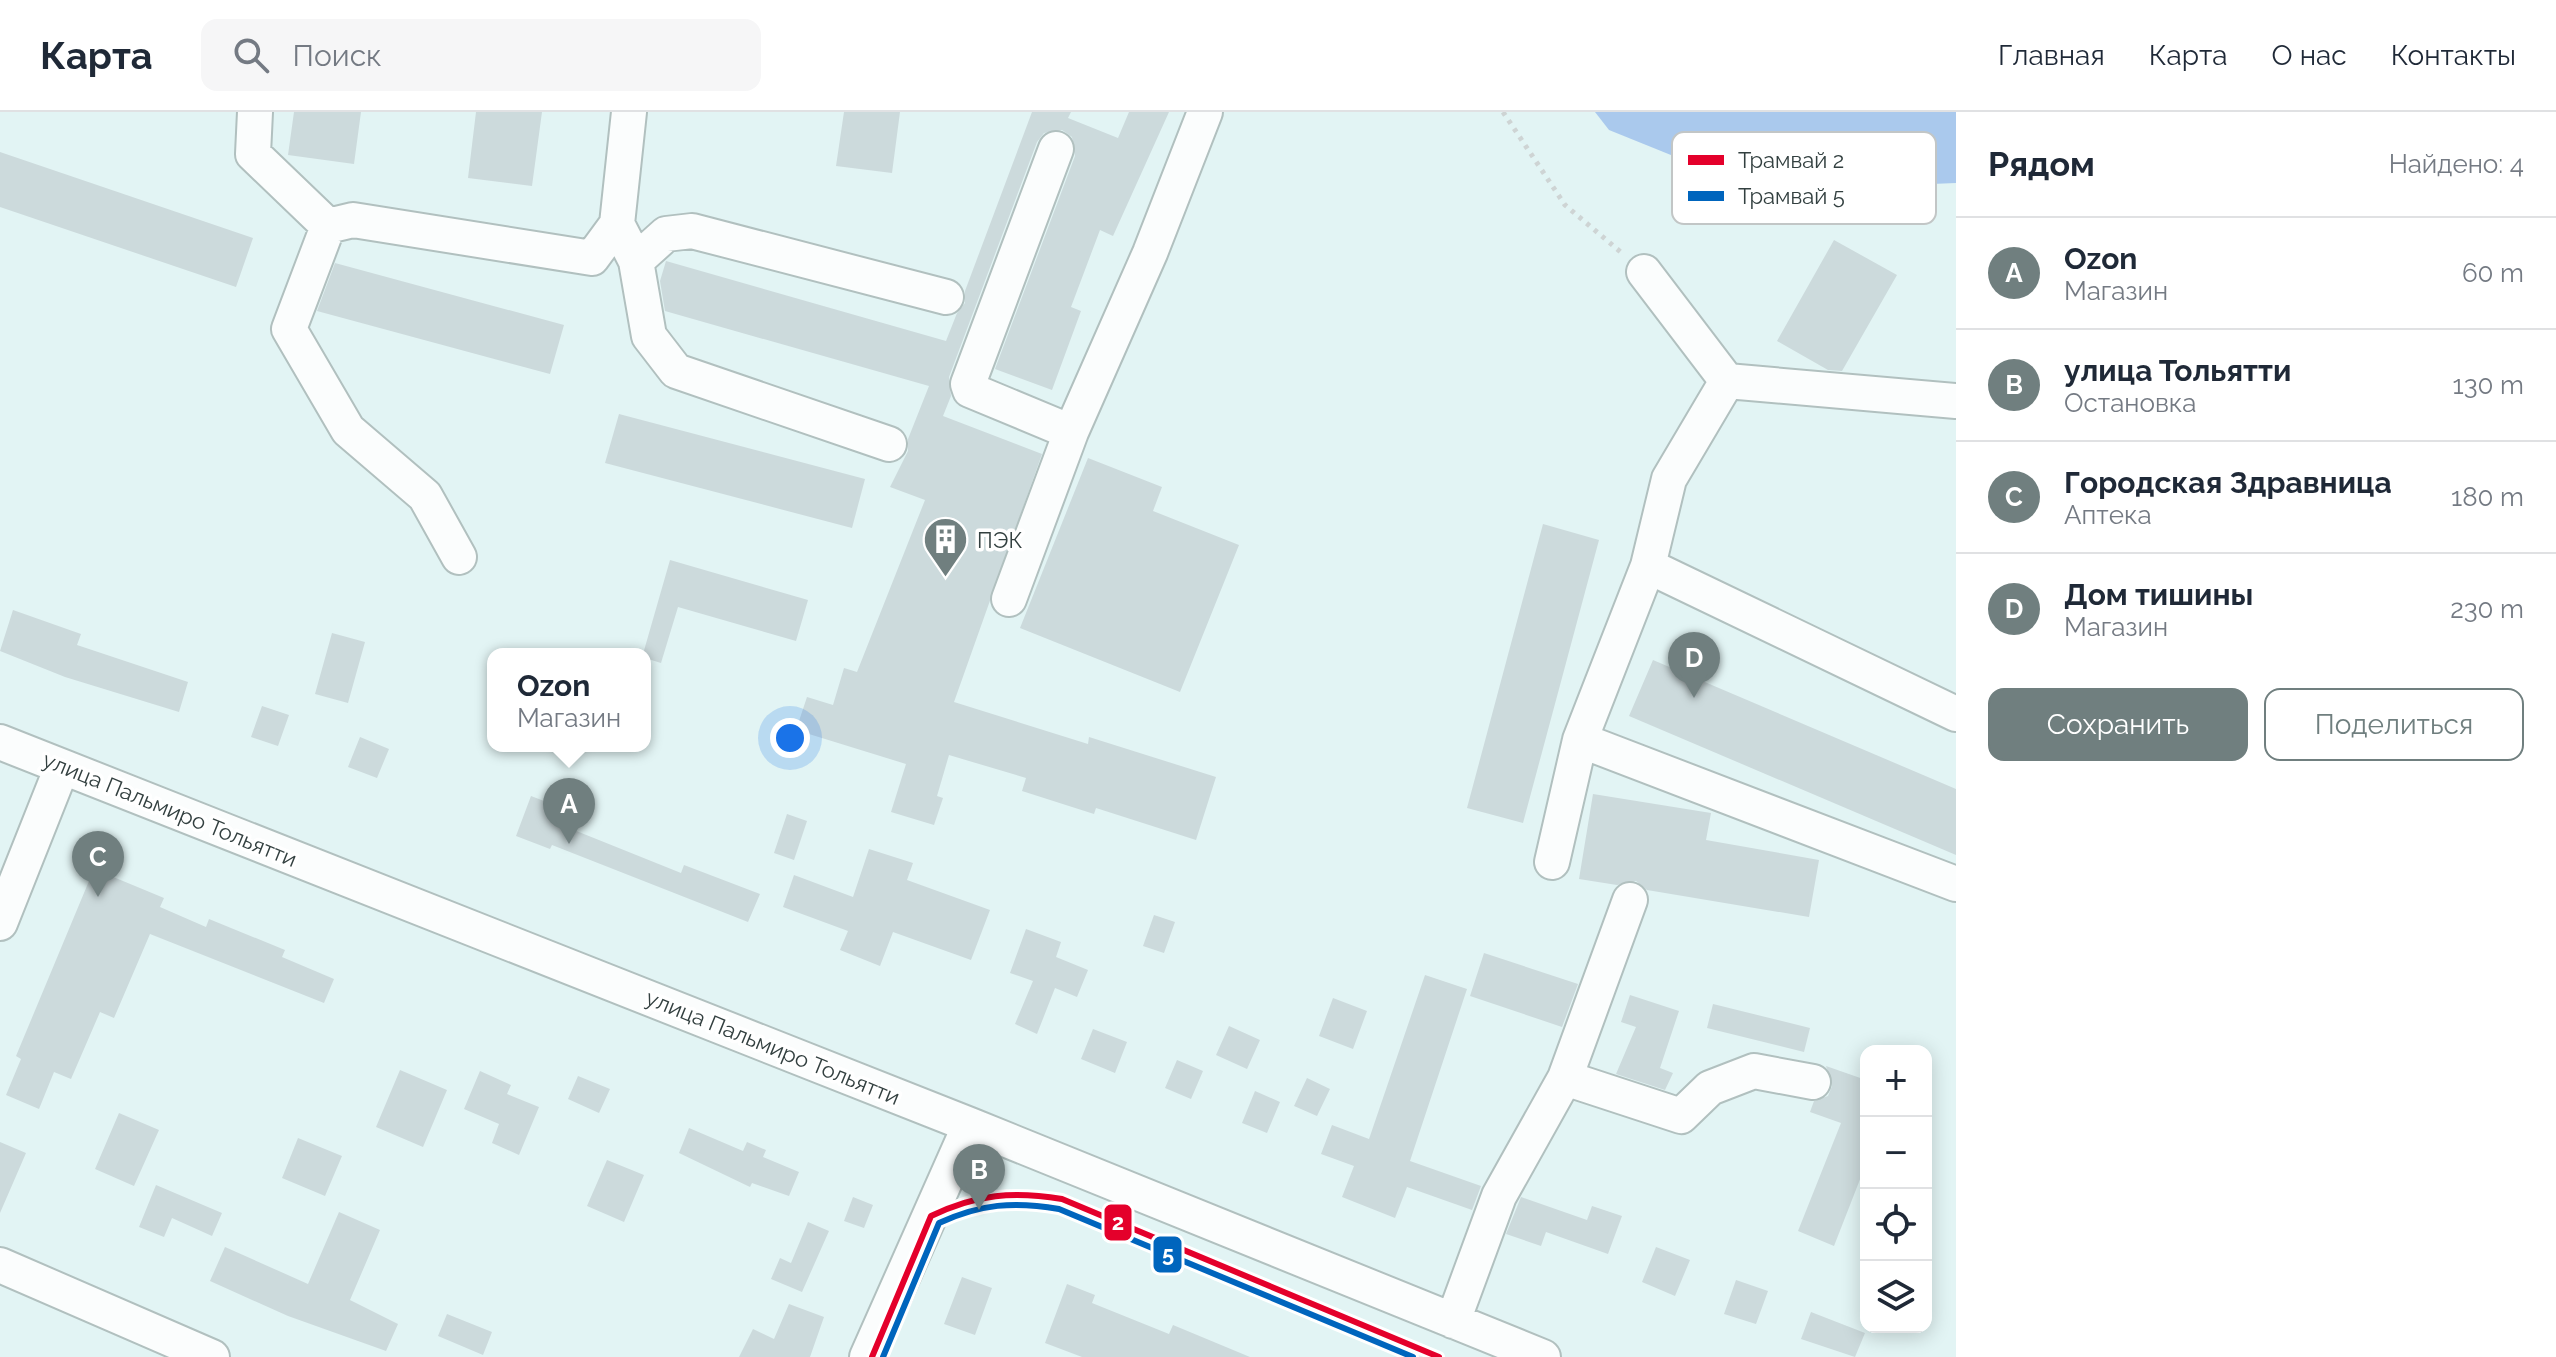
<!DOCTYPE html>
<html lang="ru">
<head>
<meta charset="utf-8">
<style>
	body { margin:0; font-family:Raleway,sans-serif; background:#f6f6f7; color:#1f2937 }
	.controls { position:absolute; right:24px; bottom:24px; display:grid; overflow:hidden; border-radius:16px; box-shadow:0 4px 20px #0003 }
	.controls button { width:72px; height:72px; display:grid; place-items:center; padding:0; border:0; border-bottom:2px solid #e0e1e3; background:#fff; color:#1f2937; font:40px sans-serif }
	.you { position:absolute; left:790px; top:626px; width:28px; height:28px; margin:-20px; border:6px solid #fff; border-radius:50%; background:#1a73e8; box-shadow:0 0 0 12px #1a73e833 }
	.badge { display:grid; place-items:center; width:52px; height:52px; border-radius:50%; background:#707f7f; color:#fff; font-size:26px; font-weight:700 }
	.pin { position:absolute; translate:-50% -66px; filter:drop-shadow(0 2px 4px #0008) }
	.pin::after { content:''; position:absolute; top:42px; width:28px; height:24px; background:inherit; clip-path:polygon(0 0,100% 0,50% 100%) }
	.popup { position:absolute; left:487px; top:536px; width:164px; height:104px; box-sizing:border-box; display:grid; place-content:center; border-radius:16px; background:#fff; filter:drop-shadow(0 2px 6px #0005); font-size:26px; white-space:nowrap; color:#747a83 }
	.popup b { font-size:30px; color:#1f2937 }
	.popup::after { content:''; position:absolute; left:50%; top:100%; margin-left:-16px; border:16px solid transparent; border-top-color:#fff }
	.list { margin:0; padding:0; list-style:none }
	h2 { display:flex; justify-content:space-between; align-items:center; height:104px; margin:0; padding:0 32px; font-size:34px }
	h2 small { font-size:26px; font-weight:400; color:#747a83 }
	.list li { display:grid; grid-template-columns:52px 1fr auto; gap:24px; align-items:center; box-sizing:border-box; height:112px; padding:0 32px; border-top:2px solid #e0e1e3 }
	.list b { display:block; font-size:30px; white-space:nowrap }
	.list p { margin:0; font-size:26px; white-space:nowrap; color:#747a83 }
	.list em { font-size:26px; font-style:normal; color:#747a83 }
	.actions { display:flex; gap:16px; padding:24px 32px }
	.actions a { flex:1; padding:18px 0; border:2px solid #707f7f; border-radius:16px; text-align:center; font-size:28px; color:#707f7f }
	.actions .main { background:#707f7f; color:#fff }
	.icon { flex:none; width:44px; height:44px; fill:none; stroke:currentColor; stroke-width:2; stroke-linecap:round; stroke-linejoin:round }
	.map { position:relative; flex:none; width:1956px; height:1245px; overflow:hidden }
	header { display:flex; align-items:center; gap:48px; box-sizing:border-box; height:112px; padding:0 40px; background:#fff; border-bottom:2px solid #e0e1e3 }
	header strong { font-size:38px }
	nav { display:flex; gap:44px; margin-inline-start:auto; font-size:28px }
	.search { width:560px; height:72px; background:#f6f6f7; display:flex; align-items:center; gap:20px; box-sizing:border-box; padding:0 28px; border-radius:16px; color:#747a83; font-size:30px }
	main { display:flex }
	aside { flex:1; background:#fff }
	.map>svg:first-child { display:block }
	.water { fill:#aac9ed }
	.building { fill:#ccdadc }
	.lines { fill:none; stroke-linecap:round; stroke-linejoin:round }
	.minor-casing { stroke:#b1c0bf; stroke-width:38 }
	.path { stroke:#ced4d4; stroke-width:5; stroke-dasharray:4 6; stroke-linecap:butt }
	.minor { stroke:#fbfdfd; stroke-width:34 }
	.tram-1-casing { stroke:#fff; stroke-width:12 }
	.tram-2-casing { stroke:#fff; stroke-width:12 }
	.tram-1 { stroke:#e4002b; stroke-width:6 }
	.tram-2 { stroke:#0065bd; stroke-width:6 }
	.labels { text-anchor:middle; stroke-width:7; stroke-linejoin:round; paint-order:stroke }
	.poi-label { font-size:22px; fill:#334040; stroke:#fff; text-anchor:start }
	.street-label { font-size:22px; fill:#334040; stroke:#fff }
	.key { fill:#fff; stroke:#c2c6c6; stroke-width:2 }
	.key-label { font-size:22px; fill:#334040 }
	.line-badge { stroke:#fff; stroke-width:3 }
	.badge-label { font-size:22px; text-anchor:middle; font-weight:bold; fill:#fff }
</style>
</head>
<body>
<header>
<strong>Карта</strong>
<div class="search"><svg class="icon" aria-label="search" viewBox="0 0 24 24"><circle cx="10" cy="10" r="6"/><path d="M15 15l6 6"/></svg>Поиск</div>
<nav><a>Главная</a><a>Карта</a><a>О нас</a><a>Контакты</a></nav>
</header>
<main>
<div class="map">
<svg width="1956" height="1245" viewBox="0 0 1956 1245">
	<rect width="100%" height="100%" fill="#e2f4f4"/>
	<!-- water -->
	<path class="water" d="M1595,0H1956V71L1760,79L1609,18Z"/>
	<!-- building -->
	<path class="building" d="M294,0H361L354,52L288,43Z
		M476,0H542L532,74L468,66Z
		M844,0H900L892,61L836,54Z
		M1032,0H1071L1068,6L1118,26L1129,0H1169L1113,124L1100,118L1071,195L1081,199L1052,278L995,257L1075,44L1072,25L1062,18L1044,21L1037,30L949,265L951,284L943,304L1042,342L954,590L1088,632L1089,625L1216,665L1196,728L1096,696L1094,702L1022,679L1026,666L949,643L937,684L943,686L934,713L891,700L906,652L796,618L807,585L833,593L844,556L857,560L925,388L890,375L908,339V327L929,274L665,199L660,169L666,149L946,229L957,201L965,191V179Z
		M0,40L253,126L236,175L0,95Z
		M1834,128L1897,163L1842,259L1828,258L1777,229Z
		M335,151L564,213L550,262L317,199Z
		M619,302L865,367L852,416L605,351Z
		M1088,346L1162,375L1153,399L1239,433L1180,580L1020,516Z
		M1543,412L1599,428L1523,711L1467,696Z
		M670,448L808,488L796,529L678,495L661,551L645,546L643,542Z
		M13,498L81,522L77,533L188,570L179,600L65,565L0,539Z
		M332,521L365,530L348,591L315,582Z
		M1653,548L1956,677V743L1629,604Z
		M262,594L289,603L278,634L251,625Z
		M360,625L389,637L377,666L348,655Z
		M1593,682L1711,701L1706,728L1819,748L1809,805L1647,778L1636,769L1617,773L1579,767Z
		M531,684L565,697L559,712L681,761L684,753L760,782L748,810L552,733L550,737L516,724Z
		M787,702L807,709L794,748L774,741Z
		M869,737L913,751L907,768L990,798L971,848L893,820L880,854L840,838L848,819L783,795L794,763L853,785Z
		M94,757L164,786L160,795L206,815L209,807L285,838L282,845L334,867L324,891L150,822L114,906L100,900L71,967L54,960L39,997L6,983L21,947L16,944Z
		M1154,803L1175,810L1164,841L1143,834Z
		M1026,817L1061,830L1056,845L1088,858L1077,885L1055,876L1037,922L1015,912L1033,869L1010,861Z
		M1484,841L1578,872L1562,915L1470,884Z
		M1425,863L1467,877L1410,1049L1481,1074L1472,1098L1407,1075L1395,1106L1342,1085L1354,1054L1321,1042L1332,1013L1369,1027Z
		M1630,883L1679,899L1660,956L1673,961L1665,978L1616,962L1636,915L1621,910Z
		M1333,886L1367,899L1353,937L1319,924Z
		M1713,892L1810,916L1804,940L1707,916Z
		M1229,914L1260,928L1247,957L1216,943Z
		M1093,917L1127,930L1115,961L1081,947Z
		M1177,948L1203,959L1191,987L1165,976Z
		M1826,954L1866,968V1052L1834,1134L1798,1119L1841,1011L1810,1000L1814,989L1828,984L1832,974Z
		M400,958L447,978L423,1035L376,1015Z
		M480,959L511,973L507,982L539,995L519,1043L492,1031L499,1012L464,997Z
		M578,964L610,977L599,1001L568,987Z
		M1307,966L1330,977L1317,1004L1294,994Z
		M1255,979L1280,990L1267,1021L1242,1011Z
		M119,1001L159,1018L134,1074L95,1057Z
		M689,1016L743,1039L747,1030L766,1038L763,1045L799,1060L789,1084L752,1071L750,1075L679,1041Z
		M298,1026L342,1044L325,1084L282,1066Z
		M0,1030L26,1041L0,1101Z
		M607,1048L644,1063L624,1110L587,1094Z
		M156,1073L222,1101L212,1124L172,1106L164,1125L139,1115Z
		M853,1085L873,1093L864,1116L844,1109Z
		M1521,1085L1587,1108L1592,1094L1622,1104L1608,1142L1546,1120L1541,1134L1506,1122Z
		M339,1100L380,1118L350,1188L398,1212L386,1239L288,1204L210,1169L225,1135L308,1172Z
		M808,1110L829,1119L802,1180L771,1167L780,1146L791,1151Z
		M1656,1135L1690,1148L1675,1184L1642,1170Z
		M962,1165L992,1176L975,1223L944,1212Z
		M1736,1168L1768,1179L1756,1212L1724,1202Z
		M1067,1172L1095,1183L1092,1191L1169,1222L1173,1213L1250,1245H1082L1045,1231Z
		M789,1192L824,1205L810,1245H739L753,1217L774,1227Z
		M1811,1200L1865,1221L1855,1245L1801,1227Z
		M447,1202L492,1220L483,1243L438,1224Z"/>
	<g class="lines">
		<defs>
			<path id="minor" d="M255,0L253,42L328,114
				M1056,37L968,272L970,278L1071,320
				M617,112L636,149L649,224L676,259L889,332
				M636,149L666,122L692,119L946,185
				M1644,160L1727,269
				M1727,269L1956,289
				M459,445L425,384L348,318L289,217L328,114L353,108L592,146L617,112L629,0
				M1648,454L1956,602
				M1009,487L1071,320L1150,141L1205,0
				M1580,628L1956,772
				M0,630L970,1013L1543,1245
				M1552,750L1580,628L1648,454L1669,367L1727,269
				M0,811L62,655
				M1565,966L1681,1004L1710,976L1754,959L1813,970
				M0,1153L212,1245
				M1453,1209L1499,1084L1565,966L1630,788
				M867,1245L970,1013"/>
		</defs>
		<!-- minor casing -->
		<use href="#minor" class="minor-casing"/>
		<!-- path -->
		<path class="path" d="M1503,0L1565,93L1623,142"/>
		<!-- minor -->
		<use href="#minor" class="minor"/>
		<defs>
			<path id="tram-1" d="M872,1245L931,1104C977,1082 1013,1079 1062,1087L1439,1245"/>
			<path id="tram-2" d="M883,1245L939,1111C980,1092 1014,1089 1059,1097L1413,1245"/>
		</defs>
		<!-- tram-1 casing -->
		<use href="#tram-1" class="tram-1-casing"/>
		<!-- tram-2 casing -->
		<use href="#tram-2" class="tram-2-casing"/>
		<!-- tram-1 -->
		<use href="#tram-1" class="tram-1"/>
		<!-- tram-2 -->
		<use href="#tram-2" class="tram-2"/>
	</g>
	<!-- icons -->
	<defs>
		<symbol id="building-pin" viewBox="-11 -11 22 30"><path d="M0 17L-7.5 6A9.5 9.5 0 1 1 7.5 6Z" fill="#707f7f" stroke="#fff"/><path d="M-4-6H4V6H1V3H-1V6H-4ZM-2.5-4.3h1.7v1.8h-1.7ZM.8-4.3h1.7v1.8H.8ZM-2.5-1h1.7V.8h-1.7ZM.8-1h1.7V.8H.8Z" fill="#fff"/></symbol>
	</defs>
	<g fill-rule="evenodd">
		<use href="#building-pin" x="920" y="402" width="51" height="69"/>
	</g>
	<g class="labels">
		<!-- poi labels -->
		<g class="poi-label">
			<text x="977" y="436">ПЭК</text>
		</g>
		<!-- street labels -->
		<g class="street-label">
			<text transform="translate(170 697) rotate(22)" y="8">улица Пальмиро Тольятти</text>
			<text transform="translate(773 935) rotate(22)" y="8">улица Пальмиро Тольятти</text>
		</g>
	</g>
	<!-- legend -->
	<rect x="1672" y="20" width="264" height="92" rx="12" class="key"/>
	<rect x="1688" y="43" width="36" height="10" fill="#e4002b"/>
	<rect x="1688" y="79" width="36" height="10" fill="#0065bd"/>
	<g class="key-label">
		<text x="1738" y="56">Трамвай 2</text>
		<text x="1738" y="92">Трамвай 5</text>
	</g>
	<g class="line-badge">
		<rect x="1103" y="1091" width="30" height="39" rx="8" fill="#e4002b"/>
		<rect x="1152" y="1123" width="31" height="39" rx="8" fill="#0065bd"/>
	</g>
	<g class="badge-label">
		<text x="1118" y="1118">2</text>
		<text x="1168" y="1150">5</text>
	</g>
</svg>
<div class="controls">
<button>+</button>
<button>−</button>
<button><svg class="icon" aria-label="locate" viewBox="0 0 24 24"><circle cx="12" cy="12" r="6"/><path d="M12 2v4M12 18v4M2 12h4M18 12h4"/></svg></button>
<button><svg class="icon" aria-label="layers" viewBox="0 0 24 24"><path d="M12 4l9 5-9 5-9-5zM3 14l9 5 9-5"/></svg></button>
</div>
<div class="you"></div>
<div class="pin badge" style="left:569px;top:732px">A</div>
<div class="popup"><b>Ozon</b>Магазин</div>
<div class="pin badge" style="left:979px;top:1098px">B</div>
<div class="pin badge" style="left:98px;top:785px">C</div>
<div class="pin badge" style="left:1694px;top:586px">D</div>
</div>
<aside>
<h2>Рядом<small>Найдено: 4</small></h2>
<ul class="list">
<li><span class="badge">A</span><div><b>Ozon</b><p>Магазин</p></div><em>60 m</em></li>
<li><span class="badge">B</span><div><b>улица Тольятти</b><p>Остановка</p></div><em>130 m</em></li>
<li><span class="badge">C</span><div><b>Городская Здравница</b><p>Аптека</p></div><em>180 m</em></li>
<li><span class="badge">D</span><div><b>Дом тишины</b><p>Магазин</p></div><em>230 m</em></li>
</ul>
<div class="actions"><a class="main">Сохранить</a><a>Поделиться</a></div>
</aside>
</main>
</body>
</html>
